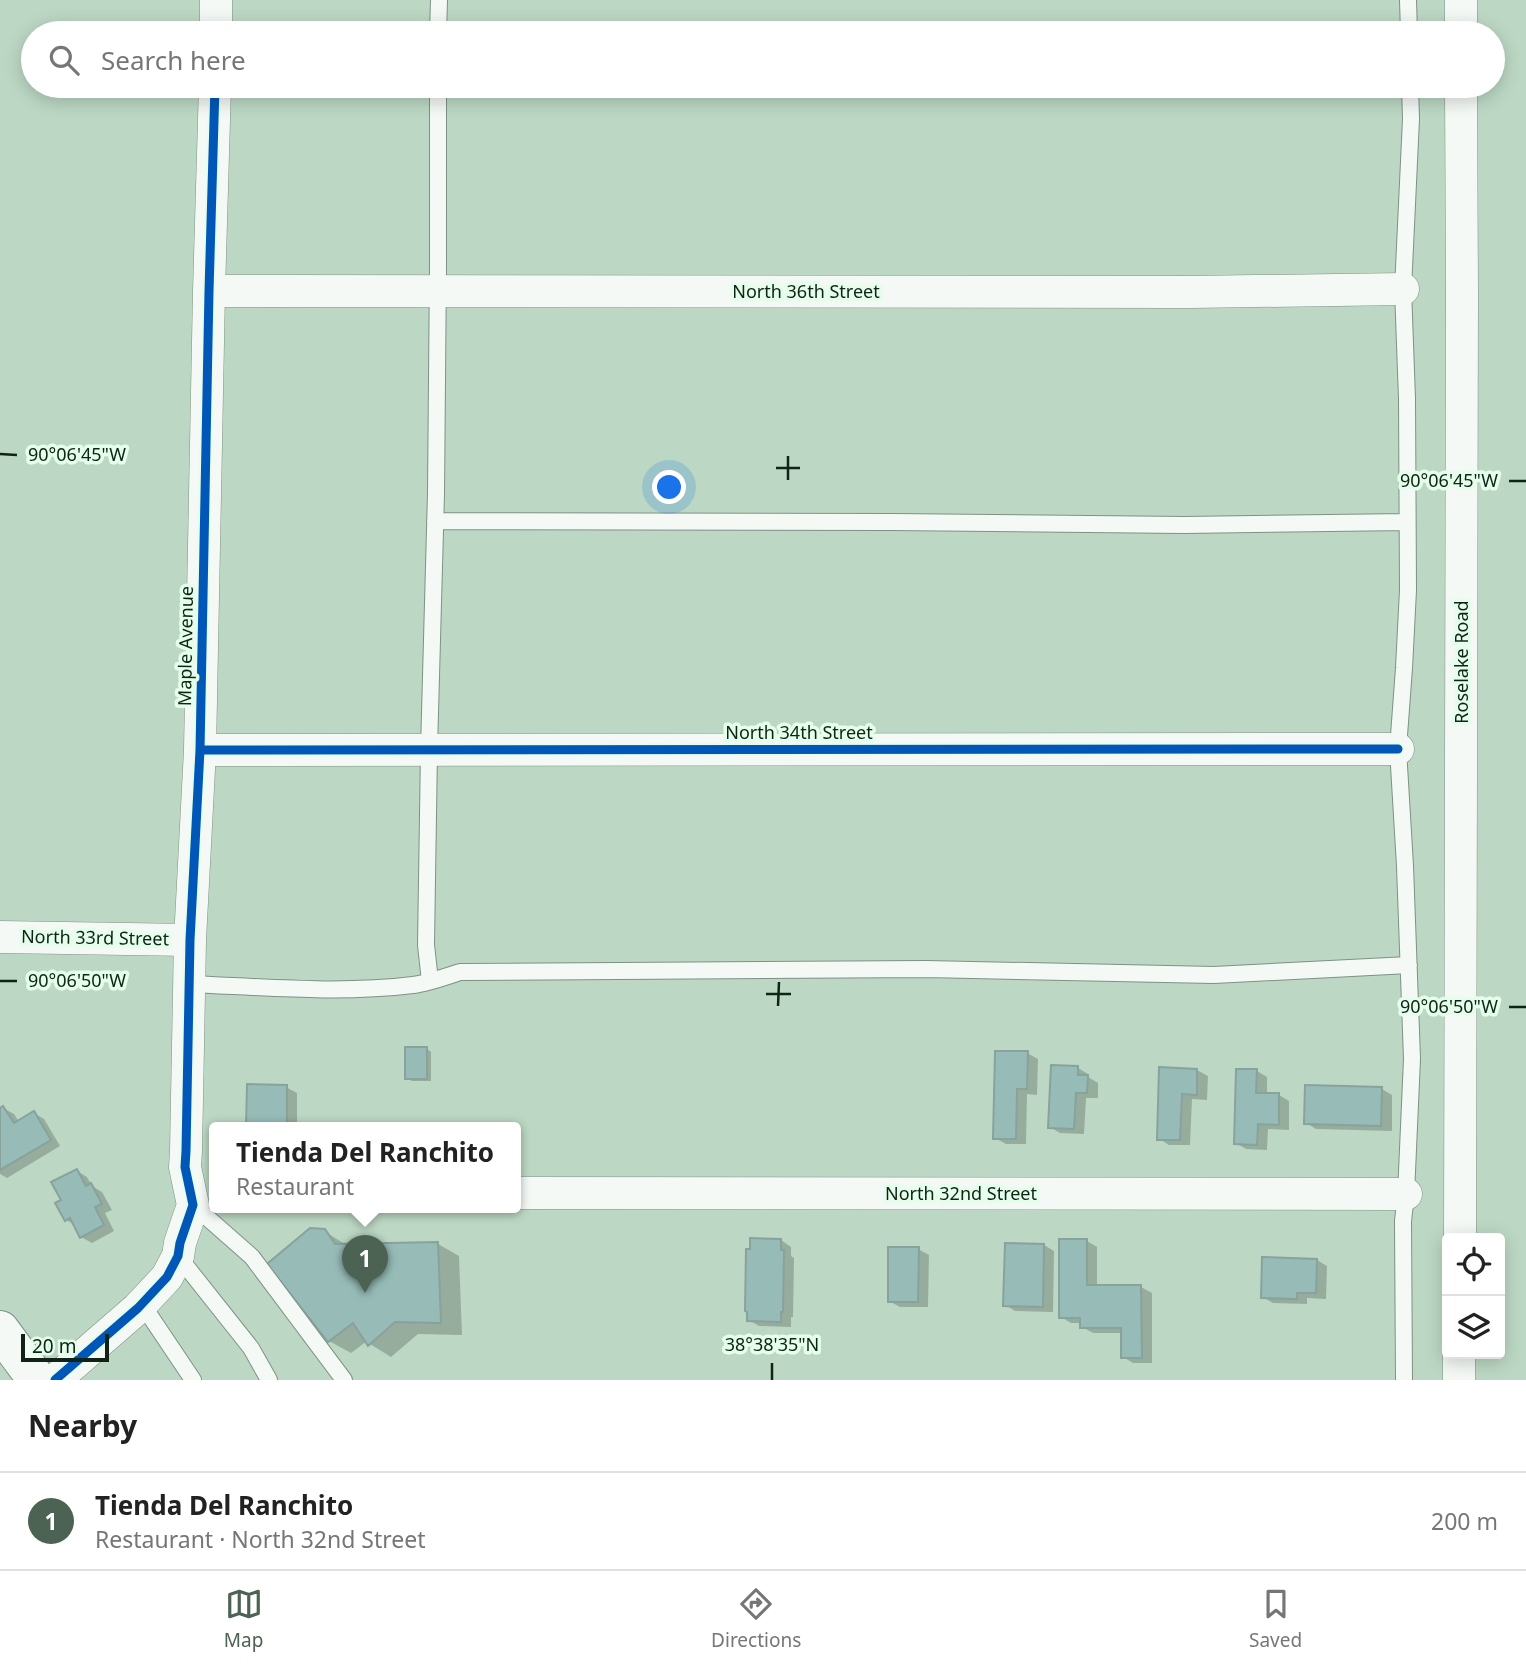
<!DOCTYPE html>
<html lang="en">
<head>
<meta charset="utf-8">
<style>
	body { margin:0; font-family:"Noto Sans",sans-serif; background:#f6f6f6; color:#222 }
	.controls { position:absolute; right:21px; bottom:21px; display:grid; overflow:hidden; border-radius:7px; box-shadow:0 4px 18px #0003 }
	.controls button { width:63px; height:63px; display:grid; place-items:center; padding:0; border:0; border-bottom:2px solid #e0e0e0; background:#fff; color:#222; font:35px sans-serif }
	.scale { position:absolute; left:21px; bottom:18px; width:88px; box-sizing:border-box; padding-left:7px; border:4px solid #0f2316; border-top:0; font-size:19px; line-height:24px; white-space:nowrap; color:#0f2316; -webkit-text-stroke:5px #e4feeb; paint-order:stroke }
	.you { position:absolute; left:670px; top:488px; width:24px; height:24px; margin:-18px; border:5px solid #fff; border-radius:50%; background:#1a73e8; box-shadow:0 0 0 10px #1a73e833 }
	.badge { display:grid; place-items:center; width:46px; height:46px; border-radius:50%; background:#4c6253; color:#fff; font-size:23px; font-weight:700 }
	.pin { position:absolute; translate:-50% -58px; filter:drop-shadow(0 2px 4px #0008) }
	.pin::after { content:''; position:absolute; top:37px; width:24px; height:21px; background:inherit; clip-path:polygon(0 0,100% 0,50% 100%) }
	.popup { position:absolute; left:209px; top:1122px; width:312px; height:91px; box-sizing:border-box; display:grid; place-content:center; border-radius:7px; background:#fff; filter:drop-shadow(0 2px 5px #0005); font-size:23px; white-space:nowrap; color:#767676 }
	.popup b { font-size:26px; color:#222 }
	.popup::after { content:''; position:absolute; left:50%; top:100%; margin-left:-14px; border:14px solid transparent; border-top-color:#fff }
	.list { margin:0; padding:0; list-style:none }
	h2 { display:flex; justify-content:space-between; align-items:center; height:91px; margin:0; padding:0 28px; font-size:30px }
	h2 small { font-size:23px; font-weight:400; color:#767676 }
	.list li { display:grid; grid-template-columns:46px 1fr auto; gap:21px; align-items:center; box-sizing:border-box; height:98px; padding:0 28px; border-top:2px solid #e0e0e0 }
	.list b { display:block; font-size:26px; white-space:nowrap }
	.list p { margin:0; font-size:23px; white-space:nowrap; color:#767676 }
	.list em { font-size:23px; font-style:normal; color:#767676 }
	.icon { flex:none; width:38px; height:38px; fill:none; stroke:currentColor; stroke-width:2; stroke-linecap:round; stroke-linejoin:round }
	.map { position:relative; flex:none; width:1526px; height:1380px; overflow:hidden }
	.search { position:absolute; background:#fff; box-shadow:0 4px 18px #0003; left:21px; right:21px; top:21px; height:77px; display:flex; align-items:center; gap:18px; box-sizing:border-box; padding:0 24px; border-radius:38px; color:#767676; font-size:26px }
	.sheet { height:189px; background:#fff }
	nav { display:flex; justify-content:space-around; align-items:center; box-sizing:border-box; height:98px; border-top:2px solid #e0e0e0; background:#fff; font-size:19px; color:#767676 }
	nav a { display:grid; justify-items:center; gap:4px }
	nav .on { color:#4c6253 }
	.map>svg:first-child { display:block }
	.shadow { fill:#0003 }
	.building { fill:#97bcb8; stroke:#88a29c; stroke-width:2 }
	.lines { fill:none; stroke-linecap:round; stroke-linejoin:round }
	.service-casing { stroke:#7d9284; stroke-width:18 }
	.minor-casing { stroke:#7d9284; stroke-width:33 }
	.primary-casing { stroke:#7d9284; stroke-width:40 }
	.service { stroke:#f5f9f6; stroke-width:16 }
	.minor { stroke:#f5f9f6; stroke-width:32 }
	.primary { stroke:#f5f9f6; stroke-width:38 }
	.cycleway-casing { stroke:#e4feeb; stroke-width:13 }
	.cycleway { stroke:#0057b8; stroke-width:9 }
	.ticks { fill:none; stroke:#0f2316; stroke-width:2.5 }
	.labels { text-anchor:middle; stroke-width:7; stroke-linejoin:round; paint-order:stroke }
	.street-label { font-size:18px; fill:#0f2316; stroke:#e4feeb }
	.ticks-label { font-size:18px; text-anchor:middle; fill:#0f2316; stroke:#e4feeb; stroke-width:7; stroke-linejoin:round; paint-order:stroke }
</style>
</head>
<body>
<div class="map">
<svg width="1526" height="1380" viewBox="0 0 1526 1380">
	<rect width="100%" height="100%" fill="#bcd8c4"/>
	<!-- shadow -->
	<path class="shadow" d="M427,1049L431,1052V1081H412L407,1078Z
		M1027,1053L1038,1059L1037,1095L1027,1094L1026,1144H1006L995,1138Z
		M1078,1068L1088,1074V1077L1098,1083V1098H1086L1084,1134L1060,1133L1050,1127Z
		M1161,1069L1197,1070L1208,1076L1207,1100L1192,1099L1190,1145H1169L1158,1138Z
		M1257,1071L1267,1077V1095H1279L1289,1101V1130L1268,1129L1267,1150L1246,1149L1236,1143Z
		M286,1087L297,1093V1127H248Z
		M1382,1089L1392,1095V1131L1316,1129L1306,1123Z
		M3,1108L14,1114L19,1122L34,1113L44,1119L60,1146L7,1178L0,1174V1110Z
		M77,1171L87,1177L92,1186L102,1192L112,1210L105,1213L114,1231L92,1243L81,1237L76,1225L66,1220L63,1201Z
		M324,1231L348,1246L438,1244L459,1256L462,1335L418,1334L391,1357L370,1344L367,1341L351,1353L329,1341Z
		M781,1240L791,1247V1256L794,1258L793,1317H791V1327L759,1326L749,1320Z
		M1087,1241L1097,1247V1287H1141L1152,1293V1363H1133L1123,1357V1333H1093L1082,1327V1323H1071L1061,1317Z
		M1044,1245L1054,1251L1053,1312L1015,1311L1005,1305Z
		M918,1249L929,1255L928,1307H900L889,1301Z
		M1317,1260L1327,1266L1326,1299L1307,1298V1304L1273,1303L1263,1297Z"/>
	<!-- building -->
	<path class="building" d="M405,1047H427V1079H405Z
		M995,1051H1028L1027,1089H1017L1016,1139H993Z
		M1051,1065L1078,1066V1075H1088L1087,1093H1076L1074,1129L1048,1128Z
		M1159,1067L1197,1069V1095L1182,1094L1180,1140H1157Z
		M1236,1069H1257L1256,1093H1279V1125L1258,1124L1257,1145L1234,1144Z
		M247,1084L287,1085V1127H246Z
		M1305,1085L1382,1087L1381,1126L1304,1124Z
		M3,1106L14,1123L34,1111L51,1140L0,1170V1108Z
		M77,1169L86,1186L91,1183L102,1204L95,1207L104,1225L80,1238L70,1218L65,1221L55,1203L61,1200L51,1182Z
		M310,1228L325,1229L335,1244L438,1242L441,1323L395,1322L368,1346L353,1323L328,1342L267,1264Z
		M750,1238L781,1239V1250H784L783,1312H781V1322L747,1321V1312L745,1311L746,1249H750Z
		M1059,1239H1087V1285H1141L1142,1358H1121V1328H1080V1318H1059Z
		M1005,1243L1044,1244L1043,1307L1003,1306Z
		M888,1247H919L918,1302H888Z
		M1262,1257L1317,1259L1316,1293H1297V1299L1261,1298Z"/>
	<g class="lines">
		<defs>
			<path id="service" d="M1408,0L1409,33
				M438,33L439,0
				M435,521L892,522L1184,525L1407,522
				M430,981L426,945L429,750L436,493L438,265V86
				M189,984C263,987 339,994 413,985C428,983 445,977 460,972L926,969L1214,975L1409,965
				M193,1205L252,1257L344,1380
				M178,1256L251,1348L269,1380
				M142,1304L193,1380
				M1404,1380L1403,1221L1406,1194L1412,1059L1405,866L1398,749L1404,668L1408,590L1407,399L1403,289L1411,119L1410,86"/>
			<path id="minor" d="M1461,0V33
				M216,33V0
				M209,291L1191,292L1403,289
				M200,750L1398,749
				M0,937L190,940
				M516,1193L1406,1194
				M1460,1238L1462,293L1461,86
				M55,1380L138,1308L167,1277L178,1256L180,1243L193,1205L185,1167L186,1151L190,940L200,750L209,291L215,86
				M1459,1380V1354"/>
			<path id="primary" d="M0,1330L37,1380"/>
		</defs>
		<!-- service casing -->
		<use href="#service" class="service-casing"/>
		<!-- minor casing -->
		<use href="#minor" class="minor-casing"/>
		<!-- primary casing -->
		<use href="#primary" class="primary-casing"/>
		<!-- service -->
		<use href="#service" class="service"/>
		<!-- minor -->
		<use href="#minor" class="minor"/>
		<!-- primary -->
		<use href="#primary" class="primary"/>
		<defs>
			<path id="cycleway" d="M200,750L1398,749
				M55,1380L138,1308L167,1277L178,1256L180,1243L193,1205L185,1167L186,1151L190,940L200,750L209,291L215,86"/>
		</defs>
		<!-- cycleway casing -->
		<use href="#cycleway" class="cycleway-casing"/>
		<!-- cycleway -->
		<use href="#cycleway" class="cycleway"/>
	</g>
	<!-- ticks -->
	<path class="ticks" d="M0,454L17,455M776,468H800M788,480V456M1509,481H1526M0,981H17M766,994H791M778,1006L779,982M1509,1007H1526M772,1380V1363"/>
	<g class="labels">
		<!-- street labels -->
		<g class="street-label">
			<text x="806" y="298">North 36th Street</text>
			<text transform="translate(186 646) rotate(-89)" y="6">Maple Avenue</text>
			<text transform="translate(1462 662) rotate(-90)" y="6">Roselake Road</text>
			<text x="799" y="739">North 34th Street</text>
			<text transform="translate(95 938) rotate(1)" y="6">North 33rd Street</text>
			<text x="961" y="1200">North 32nd Street</text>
		</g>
	</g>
	<g class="ticks-label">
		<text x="77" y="461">90°06'45"W</text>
		<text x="1449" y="487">90°06'45"W</text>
		<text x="77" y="987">90°06'50"W</text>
		<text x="1449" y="1013">90°06'50"W</text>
		<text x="772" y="1351">38°38'35"N</text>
	</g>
</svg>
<div class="controls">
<button><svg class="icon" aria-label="locate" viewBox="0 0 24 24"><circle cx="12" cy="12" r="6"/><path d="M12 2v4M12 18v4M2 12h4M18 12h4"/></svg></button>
<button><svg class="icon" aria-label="layers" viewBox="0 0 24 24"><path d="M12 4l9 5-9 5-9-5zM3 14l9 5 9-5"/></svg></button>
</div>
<div class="scale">20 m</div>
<div class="you"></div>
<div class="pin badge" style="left:365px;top:1293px">1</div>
<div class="popup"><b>Tienda Del Ranchito</b>Restaurant</div>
<div class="search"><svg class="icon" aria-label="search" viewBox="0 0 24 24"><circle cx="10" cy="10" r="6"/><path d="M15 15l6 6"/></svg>Search here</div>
</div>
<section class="sheet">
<h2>Nearby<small></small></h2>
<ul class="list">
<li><span class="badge">1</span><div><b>Tienda Del Ranchito</b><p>Restaurant · North 32nd Street</p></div><em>200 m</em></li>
</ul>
</section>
<nav>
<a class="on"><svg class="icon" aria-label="map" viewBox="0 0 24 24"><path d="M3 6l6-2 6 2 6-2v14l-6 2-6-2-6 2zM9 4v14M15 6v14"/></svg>Map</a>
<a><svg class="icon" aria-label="directions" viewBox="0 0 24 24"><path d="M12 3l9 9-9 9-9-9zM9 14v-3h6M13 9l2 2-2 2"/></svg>Directions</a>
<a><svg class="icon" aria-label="saved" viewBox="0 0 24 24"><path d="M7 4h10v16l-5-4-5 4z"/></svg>Saved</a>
</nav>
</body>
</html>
